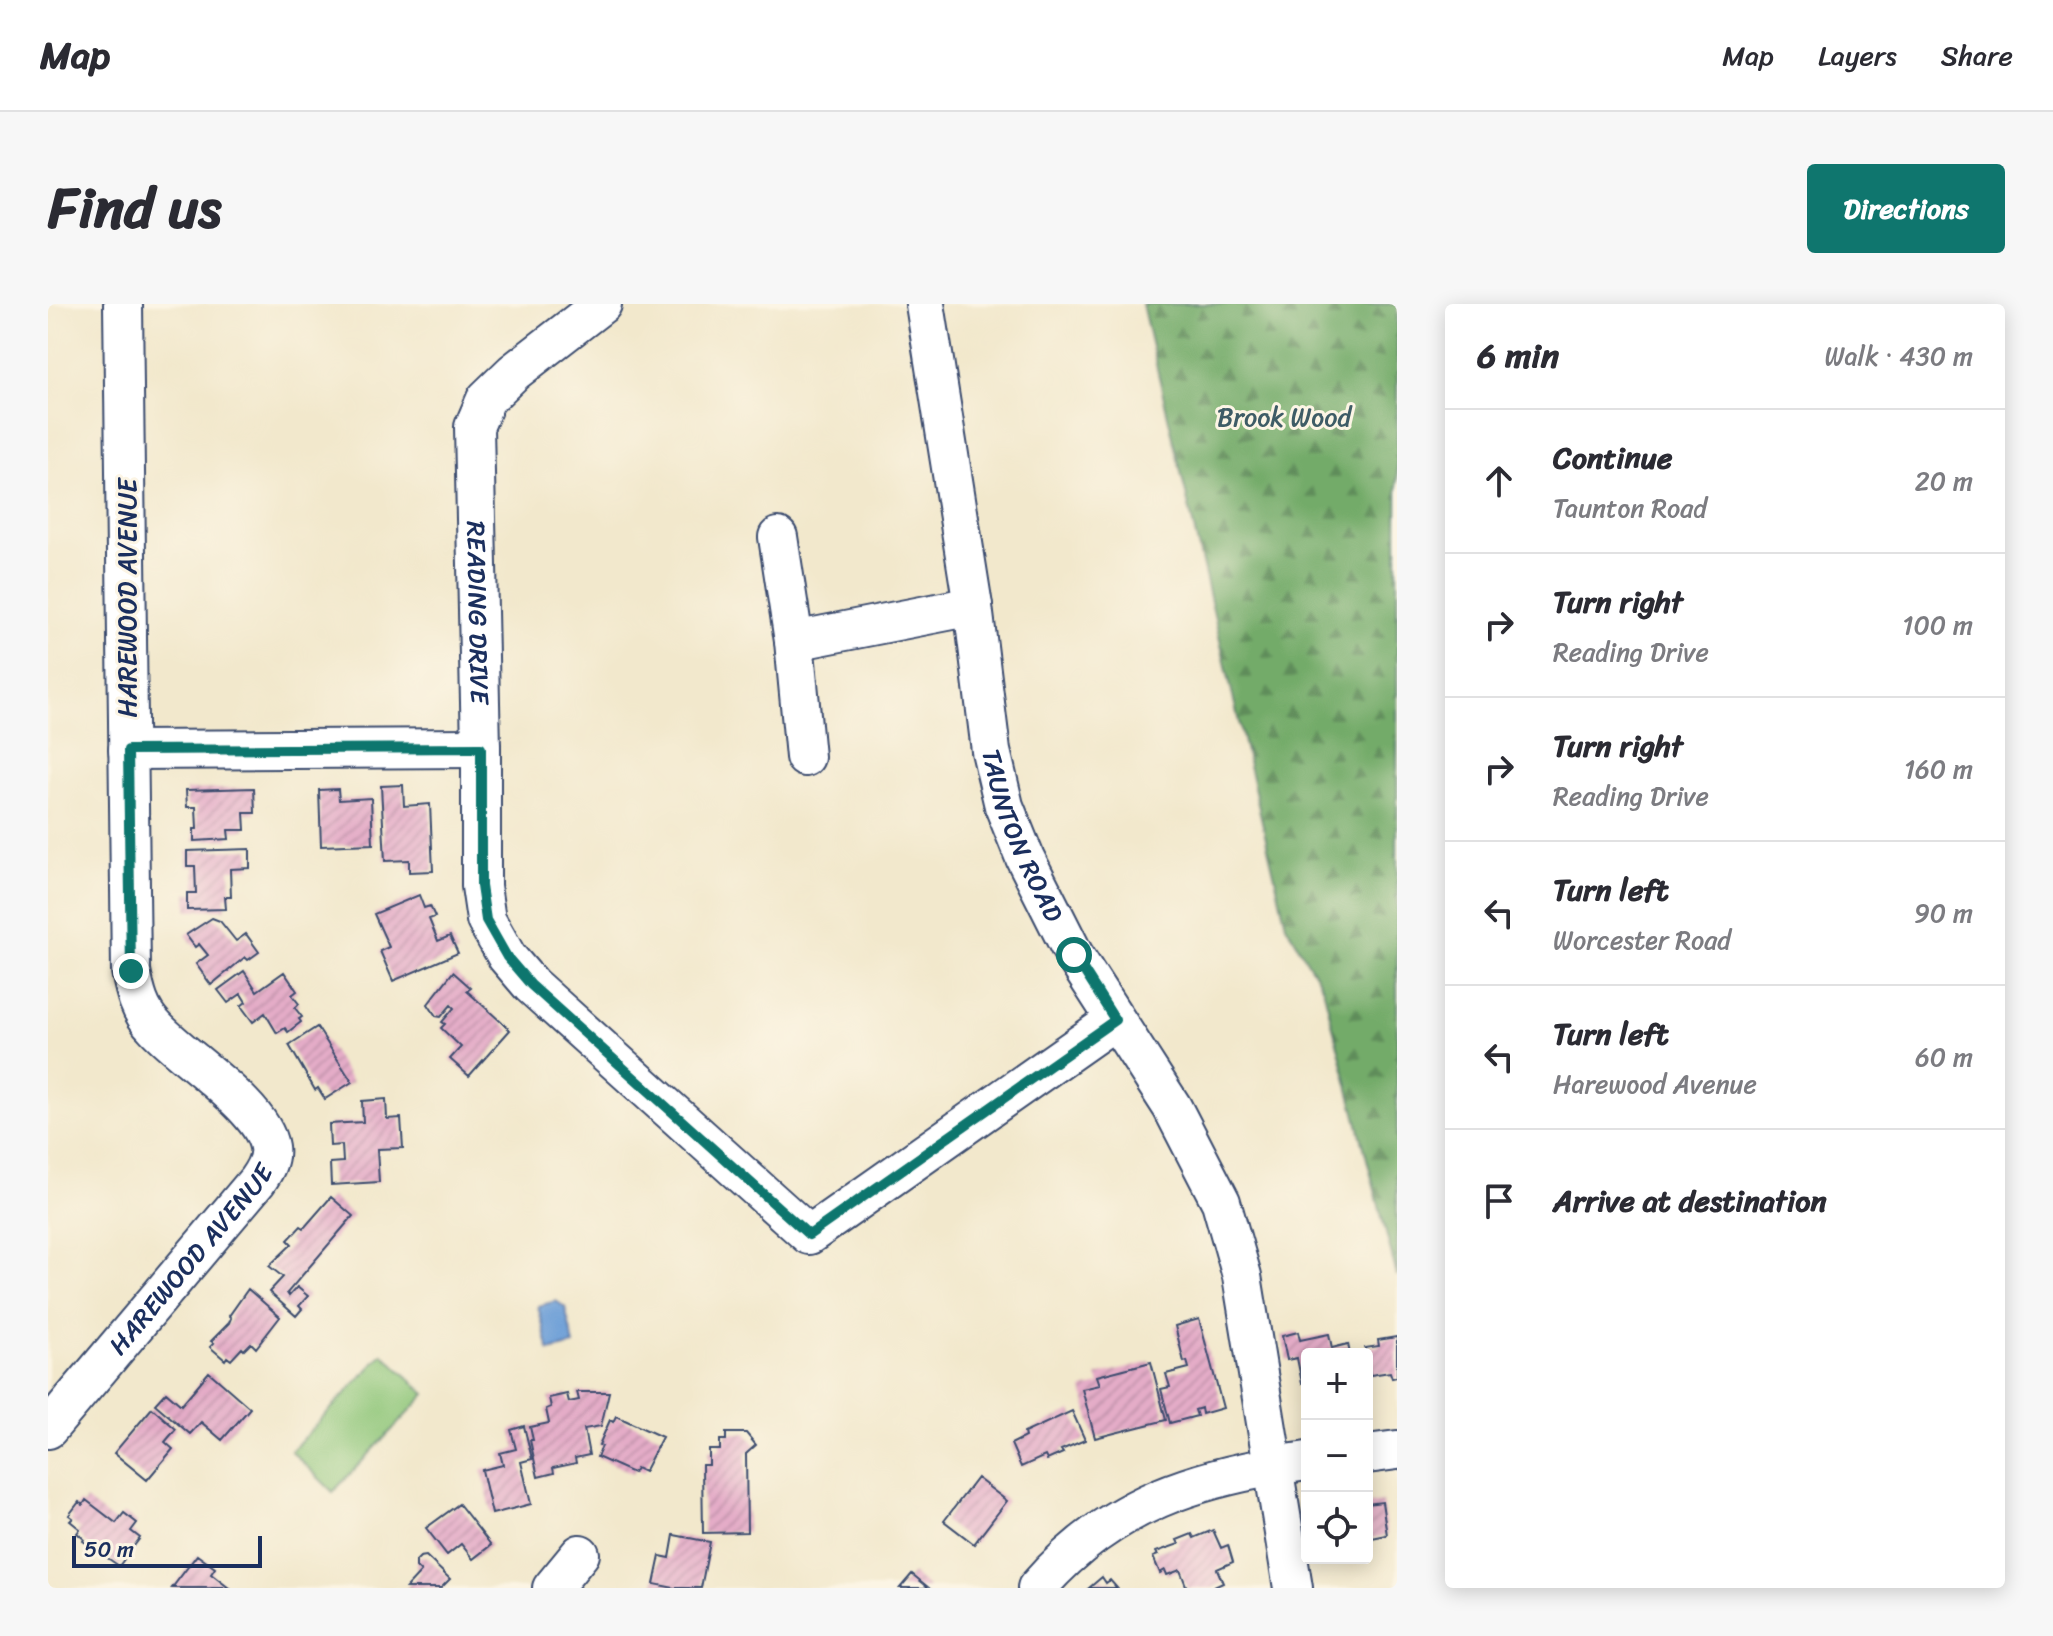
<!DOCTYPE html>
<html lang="en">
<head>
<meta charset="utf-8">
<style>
	body { margin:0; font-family:Sriracha,sans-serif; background:#f7f7f7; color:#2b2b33 }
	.controls { position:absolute; right:24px; bottom:24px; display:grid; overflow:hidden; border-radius:8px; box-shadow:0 4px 20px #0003 }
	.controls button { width:72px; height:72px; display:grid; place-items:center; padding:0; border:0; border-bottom:2px solid #e1e1e2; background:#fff; color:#2b2b33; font:40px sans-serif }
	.scale { position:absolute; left:24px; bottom:20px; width:190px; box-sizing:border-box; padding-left:8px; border:4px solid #1b2f5e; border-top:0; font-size:22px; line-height:28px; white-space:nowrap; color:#1b2f5e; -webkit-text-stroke:6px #fcf5e5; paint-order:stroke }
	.stop { position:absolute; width:24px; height:24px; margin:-18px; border:6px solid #0f766e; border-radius:50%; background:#fff }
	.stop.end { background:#0f766e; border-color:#fff; box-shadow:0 2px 8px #0008 }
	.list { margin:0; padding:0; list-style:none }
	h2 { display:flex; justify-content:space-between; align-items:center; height:104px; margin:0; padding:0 32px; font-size:34px }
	h2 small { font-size:26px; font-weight:400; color:#7c7c81 }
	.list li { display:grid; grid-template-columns:52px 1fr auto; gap:24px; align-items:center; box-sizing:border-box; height:144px; padding:0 32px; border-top:2px solid #e1e1e2 }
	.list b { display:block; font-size:30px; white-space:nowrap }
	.list p { margin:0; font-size:26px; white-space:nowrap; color:#7c7c81 }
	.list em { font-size:26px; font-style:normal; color:#7c7c81 }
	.icon { flex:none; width:44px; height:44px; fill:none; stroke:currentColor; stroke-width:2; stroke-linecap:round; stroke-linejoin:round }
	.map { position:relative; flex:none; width:1349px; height:1284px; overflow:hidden; border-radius:8px }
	header { display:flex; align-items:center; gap:48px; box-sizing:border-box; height:112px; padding:0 40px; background:#fff; border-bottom:2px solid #e1e1e2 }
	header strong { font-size:38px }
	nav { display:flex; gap:44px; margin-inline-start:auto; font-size:28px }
	.intro { display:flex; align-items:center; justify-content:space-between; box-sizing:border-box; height:192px; padding:0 48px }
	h1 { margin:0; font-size:56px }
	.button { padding:20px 36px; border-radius:8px; background:#0f766e; color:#fff; font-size:28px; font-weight:700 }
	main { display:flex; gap:48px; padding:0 48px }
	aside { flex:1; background:#fff; border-radius:8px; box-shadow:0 4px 20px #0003 }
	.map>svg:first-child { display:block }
	.forest { fill:url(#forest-firs); stroke:#476d64; stroke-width:2 }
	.pitch { fill:#8fc679; stroke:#557a6c; stroke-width:2 }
	.water { fill:#6c9ed7; stroke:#44669a; stroke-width:2 }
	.building { fill:url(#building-hatch) }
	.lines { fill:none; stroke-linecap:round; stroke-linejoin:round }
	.minor-casing { stroke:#3b4b6e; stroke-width:42 }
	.minor { stroke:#fff; stroke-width:38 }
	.route { stroke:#0f766e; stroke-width:10 }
	.labels { text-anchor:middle; stroke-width:6; stroke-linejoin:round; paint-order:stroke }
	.park-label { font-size:26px; fill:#3e5c66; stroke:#fcf5e5 }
	.street-label { font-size:26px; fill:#1b2f5e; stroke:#fcf5e5 }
</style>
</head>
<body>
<header>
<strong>Map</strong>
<nav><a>Map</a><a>Layers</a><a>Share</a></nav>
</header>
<div class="intro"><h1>Find us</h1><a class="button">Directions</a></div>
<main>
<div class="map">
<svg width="1349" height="1284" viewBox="0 0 1349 1284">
	<defs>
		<pattern id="forest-firs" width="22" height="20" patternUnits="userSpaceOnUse" patternTransform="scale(2)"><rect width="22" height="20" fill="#73ab69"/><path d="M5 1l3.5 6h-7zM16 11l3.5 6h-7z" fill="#5e8c5a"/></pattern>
		<pattern id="building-hatch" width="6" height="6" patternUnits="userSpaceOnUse" patternTransform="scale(2)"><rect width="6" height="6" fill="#e4acc7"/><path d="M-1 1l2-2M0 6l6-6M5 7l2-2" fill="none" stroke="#c394ad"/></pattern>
	</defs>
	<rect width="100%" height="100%" fill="#fcf5e5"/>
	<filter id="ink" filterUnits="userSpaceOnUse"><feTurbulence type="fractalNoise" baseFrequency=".0125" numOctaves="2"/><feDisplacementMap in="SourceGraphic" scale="16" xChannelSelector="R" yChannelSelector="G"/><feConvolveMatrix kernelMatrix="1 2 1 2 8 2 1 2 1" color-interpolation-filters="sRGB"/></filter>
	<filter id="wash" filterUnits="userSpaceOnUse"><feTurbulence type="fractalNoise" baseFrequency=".006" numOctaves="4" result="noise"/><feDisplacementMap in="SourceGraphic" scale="32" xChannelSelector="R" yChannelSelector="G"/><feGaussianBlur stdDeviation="1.8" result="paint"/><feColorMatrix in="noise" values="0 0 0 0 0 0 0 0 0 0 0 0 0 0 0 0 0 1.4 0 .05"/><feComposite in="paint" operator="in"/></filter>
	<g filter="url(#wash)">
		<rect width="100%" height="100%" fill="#f2e8cc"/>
		<!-- forest -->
		<path class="forest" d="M1094,0H1349V972L1275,684L1238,621Z"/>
		<!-- pitch -->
		<path class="pitch" d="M335,1050L378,1090L285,1188L243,1147Z"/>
		<!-- water -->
		<path class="water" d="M508,997L517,1003L526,1041L501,1047L490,1002Z"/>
		<g id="blocks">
			<!-- building -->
			<path class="building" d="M355,481L356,502L382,500L385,567L361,568V556L337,557L333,482Z
				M206,484L207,509H196L197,526H180L181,535L146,537V525H149L148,503H139L138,486Z
				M290,485L291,496L323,494L325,540L273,542L271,486Z
				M202,545V564L182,565L183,593H177L178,605L139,606V589H148L147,562H139V547Z
				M371,591L376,604L382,602L387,613L381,615L390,637L402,632L410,649L345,677L332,647L341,643L326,610Z
				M164,614L172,617L188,637L198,630L211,648L200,656L197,653L163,681L148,660L160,651L151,640L147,643L138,631Z
				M196,667L209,687L236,668L249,687L244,691L251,700L247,704L254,713L251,715L253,718L240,728L237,724L229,729L217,709L205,718L193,702L198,698L193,690L180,699L170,686Z
				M405,668L423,684L419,687L462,726L421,772L402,755L413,743L393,724L397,720L394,718L406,704L403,701L393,713L388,712L380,700Z
				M269,723L304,778L277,795L270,784L267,786L241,741Z
				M338,795L339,815L353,814L355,844L329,845L331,878L283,881L282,859L295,858L294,841L282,842L281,820L315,818L314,797Z
				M283,893L305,912L239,989L241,992L249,983L260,992L251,1002L254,1005L248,1012L221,988L235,973L221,962L244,940L240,936L253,922L256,924Z
				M200,985L232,1013L208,1044L203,1039L196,1046L194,1044L183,1056L179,1053L177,1056L162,1043L166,1039L163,1037L181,1019L183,1014L181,1012Z
				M1151,1015L1175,1104L1154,1110L1153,1104L1147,1106L1149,1112L1122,1119L1113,1085L1122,1083L1118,1070L1141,1064L1139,1057L1136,1058L1127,1022Z
				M1250,1028L1252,1036L1281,1030L1284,1044L1300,1040L1302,1050H1259V1078L1254,1079L1249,1054L1239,1056L1234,1032Z
				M1349,1033V1073L1344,1074L1342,1068L1322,1071L1317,1044L1331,1042L1330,1036Z
				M1103,1058L1118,1116L1047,1134L1034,1085L1052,1081L1049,1072Z
				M161,1068L202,1104L174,1136L153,1118L142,1130L107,1100L118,1088L133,1101Z
				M529,1088H561L553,1122L536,1125L541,1151L527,1154L528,1159L505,1164L506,1169L490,1173L482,1136H485L482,1123L501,1119L498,1105L503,1103L501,1094L519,1090L521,1098L531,1096Z
				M104,1104L128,1125L117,1138L125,1145L99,1176L66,1149Z
				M1024,1107L1037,1136L1013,1146L1015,1149L999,1156L997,1152L973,1163L963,1140L977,1133L976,1129Z
				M568,1112L614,1133L596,1168L588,1164L585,1169L549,1153L554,1142L551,1141L562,1116L565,1118Z
				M476,1122L484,1155L473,1158L483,1200L444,1210L434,1166L455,1161L452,1149L468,1145L463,1126Z
				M678,1129H698L708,1141L698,1150L699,1228L655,1229L654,1161H661V1146H672V1136H678Z
				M929,1174L959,1197L926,1240L896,1217Z
				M38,1196L68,1219L76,1209L89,1219L83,1227L92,1234L71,1262L35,1237L36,1235L29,1229L32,1225L22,1217L25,1214L21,1211L31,1198L35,1201Z
				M1334,1198L1339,1231L1319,1235V1200Z
				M411,1200L443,1241L425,1255L413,1240L399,1251L378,1224Z
				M1165,1226L1173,1244L1180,1241L1185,1258L1169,1265L1175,1279L1164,1284H1139L1132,1266L1119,1271L1117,1266L1112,1269L1105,1253L1110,1251L1108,1248L1131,1240L1129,1236L1144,1230L1146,1234Z
				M626,1231L662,1238L653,1284H626L606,1280L612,1252L622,1254Z
				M149,1251L167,1264L163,1270L181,1284H124Z
				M378,1252L402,1275L393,1284H358L373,1268L368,1263V1257L372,1253Z
				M864,1270L881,1284H852Z
				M1054,1273L1058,1279L1062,1276L1069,1284H1041Z"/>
		</g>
	</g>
	<g filter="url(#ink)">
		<use href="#blocks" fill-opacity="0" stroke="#3b4b6e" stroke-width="2"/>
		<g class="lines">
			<defs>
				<g id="minor">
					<path id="s1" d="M554,0L466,68L438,95L426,123L433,444V582L438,616L459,653L483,681L761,931L1067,716"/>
					<path id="s2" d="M877,0L925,302L943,447L956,502L977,554L1026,651L1124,803L1173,898L1194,972L1245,1284"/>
					<path d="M730,233L746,337L757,453"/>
					<path d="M746,337L925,302"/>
					<path d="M80,446L433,444"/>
					<path id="s3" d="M0,1125L209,877C216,867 223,856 221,843C215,803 135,754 107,723C91,707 87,688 83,667L75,0"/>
					<path d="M1319,1150L1349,1146"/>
					<path d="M504,1284L532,1250"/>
					<path d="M989,1284C1062,1199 1151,1172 1259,1157"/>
				</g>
			</defs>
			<!-- minor casing -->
			<use href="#minor" class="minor-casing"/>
			<!-- minor -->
			<use href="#minor" class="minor"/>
		</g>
	</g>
	<g class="lines" filter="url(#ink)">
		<!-- route -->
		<path class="route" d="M83,667L80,446L433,444V582L438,616L459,653L483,681L761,931L1067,716L1026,651"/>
	</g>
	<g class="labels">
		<!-- park labels -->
		<g class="park-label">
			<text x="1236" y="122">Brook Wood</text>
		</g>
		<!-- street labels -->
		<g class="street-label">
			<text transform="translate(79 294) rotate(-90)" y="9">HAREWOOD AVENUE</text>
			<text dy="9" stroke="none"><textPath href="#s1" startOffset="366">READING DRIVE</textPath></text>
			<text dy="9" stroke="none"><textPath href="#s2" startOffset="542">TAUNTON ROAD</textPath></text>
			<text dy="9" stroke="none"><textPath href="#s3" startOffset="222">HAREWOOD AVENUE</textPath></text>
		</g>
	</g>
</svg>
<div class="controls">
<button>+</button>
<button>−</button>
<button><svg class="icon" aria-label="locate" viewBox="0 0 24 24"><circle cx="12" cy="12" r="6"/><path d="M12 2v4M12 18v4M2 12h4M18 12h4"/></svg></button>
</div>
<div class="scale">50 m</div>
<div class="stop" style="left:1026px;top:651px"></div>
<div class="stop end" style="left:83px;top:667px"></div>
</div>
<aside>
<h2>6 min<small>Walk · 430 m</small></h2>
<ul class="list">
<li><svg class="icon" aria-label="ahead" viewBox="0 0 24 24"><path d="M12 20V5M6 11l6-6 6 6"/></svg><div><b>Continue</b><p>Taunton Road</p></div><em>20 m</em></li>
<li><svg class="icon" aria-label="right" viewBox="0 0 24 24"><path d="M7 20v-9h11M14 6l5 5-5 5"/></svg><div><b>Turn right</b><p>Reading Drive</p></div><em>100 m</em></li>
<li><svg class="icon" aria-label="right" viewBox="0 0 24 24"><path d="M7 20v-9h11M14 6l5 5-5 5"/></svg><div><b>Turn right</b><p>Reading Drive</p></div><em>160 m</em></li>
<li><svg class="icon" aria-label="left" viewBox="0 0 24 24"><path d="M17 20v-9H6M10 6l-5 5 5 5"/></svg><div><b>Turn left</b><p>Worcester Road</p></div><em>90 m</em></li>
<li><svg class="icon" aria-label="left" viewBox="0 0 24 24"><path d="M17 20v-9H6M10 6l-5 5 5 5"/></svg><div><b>Turn left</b><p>Harewood Avenue</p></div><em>60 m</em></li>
<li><svg class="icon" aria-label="arrive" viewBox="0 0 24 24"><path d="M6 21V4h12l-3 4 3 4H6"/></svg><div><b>Arrive at destination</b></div></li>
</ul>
</aside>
</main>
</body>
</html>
